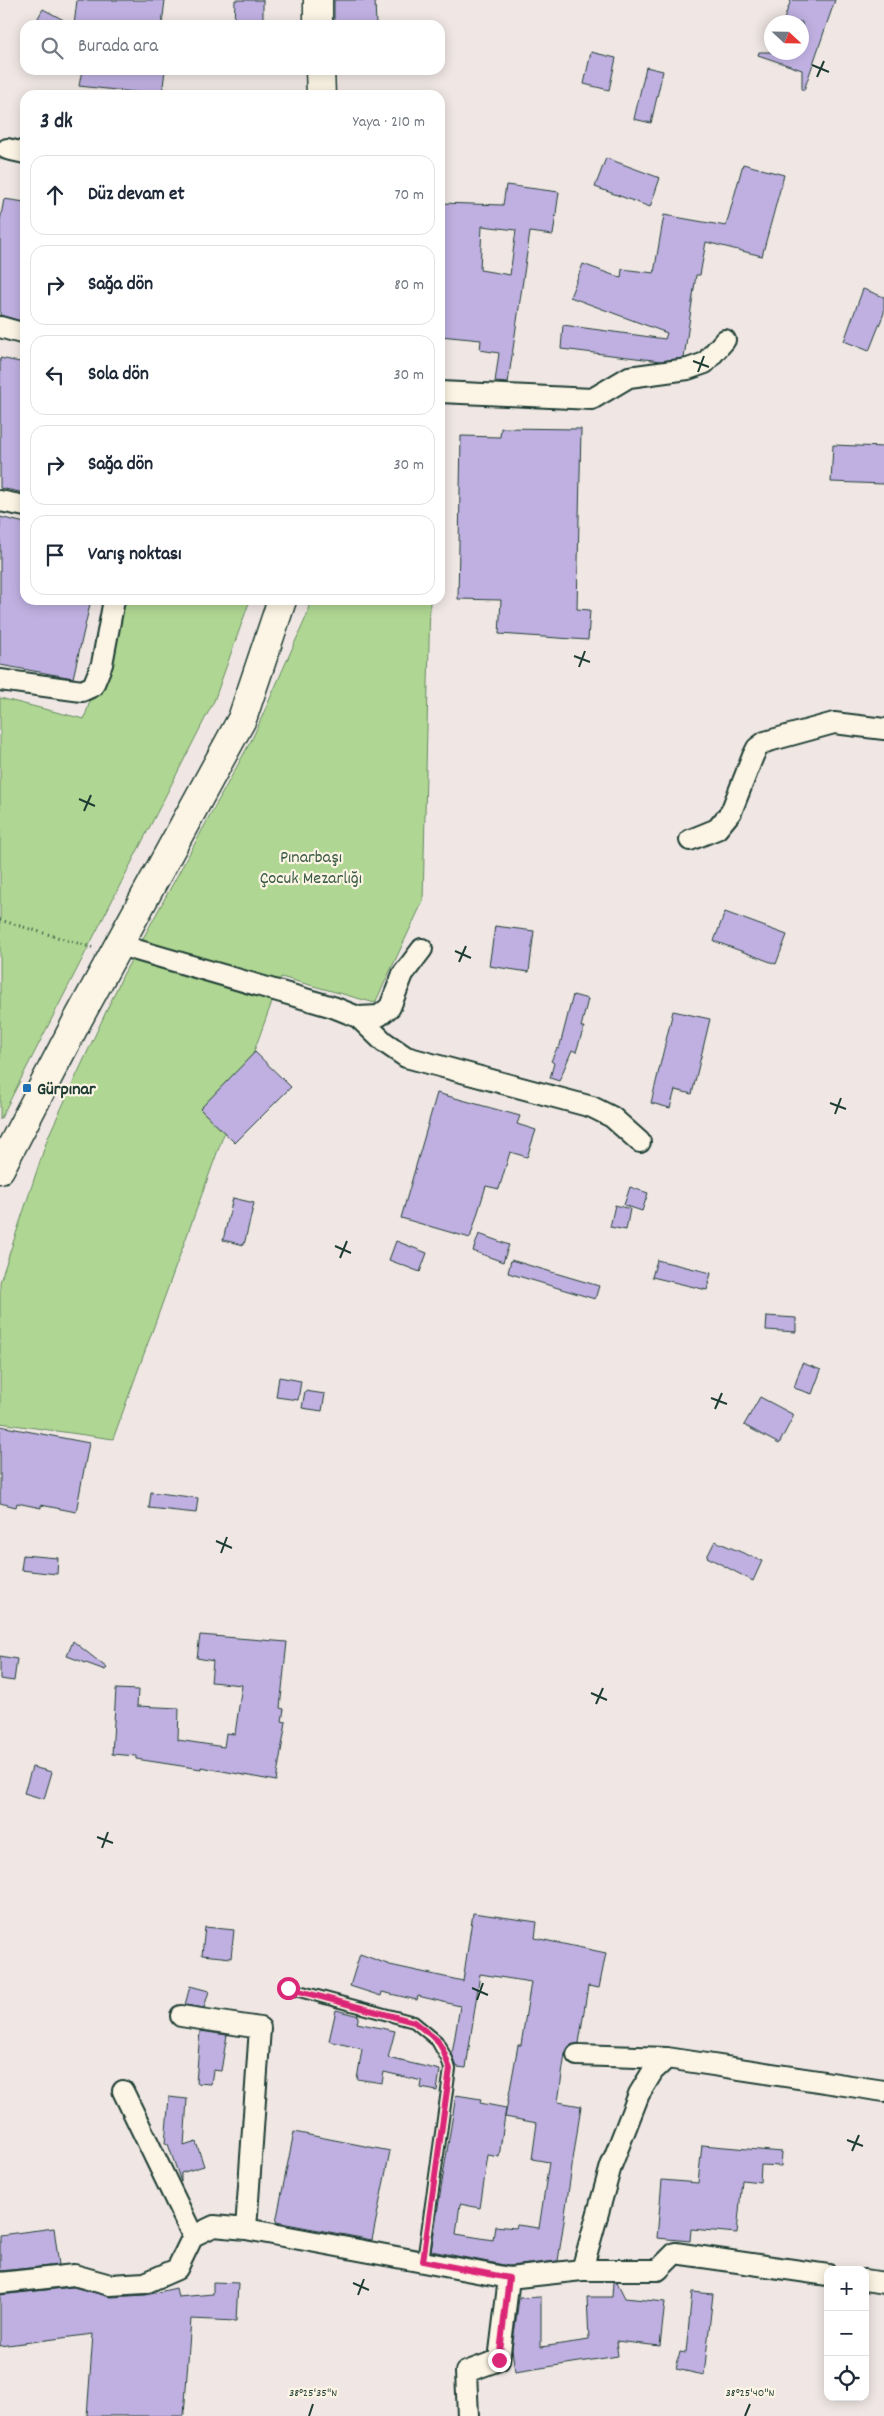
<!DOCTYPE html>
<html lang="tr">
<head>
<meta charset="utf-8">
<style>
	body { margin:0; font-family:Dekko,sans-serif; background:#f6f6f7; color:#1f2937 }
	.controls { position:absolute; right:15px; bottom:15px; display:grid; overflow:hidden; border-radius:10px; box-shadow:0 2px 12px #0003 }
	.controls button { width:45px; height:45px; display:grid; place-items:center; padding:0; border:0; border-bottom:1px solid #e0e1e3; background:#fff; color:#1f2937; font:25px sans-serif }
	.compass { position:absolute; left:764px; top:15px; width:45px; height:45px; border-radius:50%; background:#fff; box-shadow:0 2px 12px #0003; rotate:112deg }
	.stop { position:absolute; width:15px; height:15px; margin:-11px; border:4px solid #db2777; border-radius:50%; background:#fff }
	.stop.end { background:#db2777; border-color:#fff; box-shadow:0 1px 5px #0008 }
	.list { margin:0; padding:0; list-style:none }
	h2 { display:flex; justify-content:space-between; align-items:center; height:65px; margin:0; padding:0 20px; font-size:21px }
	h2 small { font-size:16px; font-weight:400; color:#747a83 }
	.list li { display:grid; grid-template-columns:32px 1fr auto; gap:15px; align-items:center; box-sizing:border-box; height:80px; margin:0 10px 10px; padding:0 10px; border:1px solid #e0e1e3; border-radius:15px }
	.list b { display:block; font-size:19px; white-space:nowrap }
	.list em { font-size:16px; font-style:normal; color:#747a83 }
	.icon { flex:none; width:28px; height:28px; fill:none; stroke:currentColor; stroke-width:2; stroke-linecap:round; stroke-linejoin:round }
	.map { position:relative; flex:none; width:884px; height:2416px; overflow:hidden }
	.search { position:absolute; background:#fff; box-shadow:0 2px 12px #0003; left:20px; top:20px; width:425px; height:55px; display:flex; align-items:center; gap:12px; box-sizing:border-box; padding:0 18px; border-radius:15px; color:#747a83; font-size:19px }
	.panel { position:absolute; background:#fff; box-shadow:0 2px 12px #0003; left:20px; top:90px; width:425px; height:515px; border-radius:15px }
	.map>svg:first-child { display:block }
	.green { fill:#afd692; stroke:#678a63 }
	.building { fill:#bfb0e1; stroke:#1f3d34; fill-rule:evenodd }
	.lines { fill:none; stroke-linecap:round; stroke-linejoin:round }
	.service-casing { stroke:#1f3d34; stroke-width:14 }
	.minor-casing { stroke:#1f3d34; stroke-width:24 }
	.secondary-casing { stroke:#1f3d34; stroke-width:31 }
	.path { stroke:#1f3d34; stroke-width:3; stroke-dasharray:1 4; stroke-linecap:butt }
	.service { stroke:#fcf5e5; stroke-width:10 }
	.minor { stroke:#fcf5e5; stroke-width:20 }
	.secondary { stroke:#fcf5e5; stroke-width:28 }
	.route { stroke:#db2777; stroke-width:6 }
	.ticks { fill:none; stroke:#1f3d34; stroke-width:2 }
	.poi-dot { fill:#1f6fb2; stroke:#fcf5e5; stroke-width:2 }
	.labels { text-anchor:middle; stroke-width:4.5; stroke-linejoin:round; paint-order:stroke }
	.park-label { font-size:18px; fill:#3c5c47; stroke:#fcf5e5 }
	.poi-label { font-size:18px; font-weight:bold; fill:#1f3d34; stroke:#fcf5e5; text-anchor:start }
	.ticks-label { font-size:12px; text-anchor:middle; fill:#1f3d34; stroke:#fcf5e5; stroke-width:4.5; stroke-linejoin:round; paint-order:stroke }
</style>
</head>
<body>
<div class="map">
<svg width="884" height="2416" viewBox="0 0 884 2416">
	<rect width="100%" height="100%" fill="#f0e7e4"/>
	<filter id="ink" filterUnits="userSpaceOnUse"><feTurbulence type="fractalNoise" baseFrequency=".02" numOctaves="2"/><feDisplacementMap in="SourceGraphic" scale="10" xChannelSelector="R" yChannelSelector="G"/><feConvolveMatrix kernelMatrix="1 2 1 2 8 2 1 2 1" color-interpolation-filters="sRGB"/></filter>
	<g filter="url(#ink)">
		<!-- green -->
		<path class="green" d="M123,600H250L214,701L0,1120V698L84,719Z
			M310,600H430L423,901L375,1003L281,977L113,1439L0,1423V1282L48,1137L123,975L253,737L307,615Z"/>
		<!-- building -->
		<path class="building" d="M77,0H165L162,25H74Z
			M235,0H263V25H234Z
			M334,0H375L376,25H334Z
			M791,0H835L804,90H802V70L758,55L759,52H802V22H783Z
			M43,9L73,25H34Z
			M591,52L616,58L609,90L584,84Z
			M646,67L663,71L651,123L634,119Z
			M82,70H165L162,95L79,86Z
			M606,158L660,178L650,207L595,187Z
			M743,164L784,175L762,256L706,242L700,275H696L684,358L661,361L561,349L563,325L665,339L667,333L570,297L583,264L621,278L622,269L654,273L664,215L726,226Z
			M506,185L559,192L553,235L530,232L508,383L495,382L499,353L480,350L481,340L440,336V203L503,205ZM482,226L516,230L510,275L480,270Z
			M4,199L25,202V322L0,315V221Z
			M863,289L884,297V313L869,351L844,341Z
			M0,358L25,363V493L0,488Z
			M501,428L581,429L577,609L590,610L588,640L499,634L501,600L458,599L461,436L500,437Z
			M833,445L884,447V484L831,482Z
			M0,517L25,523V600H91L73,678L0,665Z
			M725,912L787,935L776,964L714,941Z
			M495,926L534,931L529,972L489,966Z
			M573,995L588,999L581,1027H584L576,1052L572,1050L559,1081L550,1078L554,1063L551,1061L557,1048L559,1049Z
			M673,1011L710,1019L692,1094L675,1090L670,1108L651,1103Z
			M255,1052L291,1087L235,1143L200,1109Z
			M437,1093L520,1116L517,1124L536,1130L527,1157L510,1152L499,1189L486,1186L470,1238L401,1218Z
			M630,1187L648,1193L642,1211L624,1205Z
			M233,1198L254,1203L244,1245L223,1240Z
			M615,1205L630,1209L626,1230L610,1227Z
			M479,1234L509,1245L503,1262L473,1251Z
			M396,1241L427,1253L420,1272L389,1260Z
			M511,1260L599,1286L595,1299L508,1273Z
			M657,1260L711,1273L707,1290L652,1277Z
			M767,1316L796,1318V1332L766,1330Z
			M802,1363L821,1370L812,1394L794,1388Z
			M279,1377L301,1381L298,1400L276,1397Z
			M305,1391L325,1394L322,1411L302,1408Z
			M760,1397L794,1415L779,1444L744,1425Z
			M0,1426L89,1443L76,1512L41,1505V1508L17,1503L16,1507L0,1503Z
			M151,1492L198,1498L196,1513L149,1508Z
			M715,1541L762,1561L753,1581L707,1557Z
			M23,1555L58,1558L57,1574L21,1570Z
			M200,1635L287,1642L280,1708L284,1709L282,1721L286,1722L276,1781L201,1767V1769L136,1759V1756L112,1754L116,1689L138,1690L137,1706L179,1708L178,1740L224,1747L226,1733L235,1734L242,1685L211,1682L213,1661L197,1658Z
			M73,1641L107,1668L105,1670L67,1656Z
			M0,1656L17,1659L14,1681L0,1679Z
			M32,1767L52,1772L44,1799L24,1793Z
			M473,1913L537,1922L535,1938L606,1953L599,1988L588,1986L579,2043L569,2046L565,2054L558,2102L581,2106L558,2261L509,2266L431,2251L456,2095L481,2099L480,2103L506,2108L499,2157L488,2155L480,2208L460,2204L456,2234L493,2240L495,2226L516,2228L517,2225L539,2228L549,2162L532,2159L537,2123L505,2117L518,2045H521L531,1982L480,1974L466,2068L457,2067L452,2054L460,2006L418,1996L417,2000L382,1992L381,1996L350,1986L360,1954L390,1965L463,1981Z
			M205,1927L234,1930L231,1958L202,1955Z
			M190,1986L209,1991L204,2008L185,2005Z
			M336,2010L359,2016L357,2023L395,2031L388,2058L440,2070L437,2091L421,2088L422,2081L384,2072L382,2083L357,2079L362,2049L329,2041Z
			M200,2031L227,2035L221,2071L213,2070L211,2084L196,2083Z
			M169,2097L187,2099L184,2146L196,2142L204,2166L181,2173V2182L168,2144L165,2143Z
			M294,2132L390,2151L372,2240L276,2222Z
			M702,2145L782,2152L781,2166L761,2165L760,2182L742,2180L737,2233L691,2229L690,2241L657,2238L662,2180L698,2183Z
			M54,2228L59,2265L0,2271V2235Z
			M213,2282L238,2283L236,2321L191,2319L184,2416H87L93,2334L0,2346V2295L73,2287L111,2297L146,2295L176,2288L178,2297L213,2294Z
			M613,2282H617L625,2298L665,2302L660,2346L616,2341L618,2356L515,2372L512,2349L519,2298L541,2297V2347L589,2340L587,2297H612Z
			M692,2292L713,2294L704,2375L676,2369L680,2352L686,2353Z"/>
		<g class="lines">
			<defs>
				<path id="service" d="M288,1988L414,2022L437,2041L447,2059L450,2069L423,2261"/>
				<path id="minor" d="M7,149L25,153
					M0,327L25,334
					M440,392L592,399L629,377L688,369L705,363L725,340
					M0,501L25,506
					M0,680L82,691L93,686L102,664L114,600
					M690,840L717,829L731,812L753,756L757,748L765,742L834,723L884,729
					M119,945L333,1007L358,1017L384,1042L406,1057L592,1107L612,1117L640,1142
					M358,1017L379,1016L390,1007L403,974L422,949
					M181,2016L260,2028L246,2229
					M577,2055L667,2058L884,2091
					M123,2091L193,2236
					M582,2270L611,2166L639,2094L653,2071L667,2058
					M865,2280L884,2283
					M0,2283L74,2275L110,2285L145,2283L177,2269L193,2236L214,2226L246,2229L509,2278L582,2270H658L675,2253L828,2275
					M468,2416L466,2372L499,2360L509,2278"/>
				<path id="secondary" d="M318,0V25
					M320,70L321,95
					M0,1169L76,1023L242,719L282,600"/>
			</defs>
			<!-- service casing -->
			<use href="#service" class="service-casing"/>
			<!-- minor casing -->
			<use href="#minor" class="minor-casing"/>
			<!-- secondary casing -->
			<use href="#secondary" class="secondary-casing"/>
			<!-- path -->
			<path class="path" d="M0,920L94,948"/>
			<!-- service -->
			<use href="#service" class="service"/>
			<!-- minor -->
			<use href="#minor" class="minor"/>
			<!-- secondary -->
			<use href="#secondary" class="secondary"/>
		</g>
	</g>
	<g class="lines" filter="url(#ink)">
		<!-- route -->
		<path class="route" d="M288,1988L414,2022L437,2040L443,2050L450,2069L423,2261L509,2278L499,2360"/>
	</g>
	<!-- ticks -->
	<path class="ticks" d="M812,65L829,72M817,77L824,61M693,361L709,367M698,372L704,356M574,656L590,662M579,667L585,651M79,799L95,806M84,811L91,795M455,951L471,958M459,962L466,946M830,1103L846,1109M835,1114L841,1098M335,1246L351,1253M340,1258L347,1241M711,1398L727,1404M715,1409L722,1393M216,1541L232,1548M221,1553L227,1537M591,1693L607,1700M596,1704L603,1688M97,1837L113,1843M102,1848L108,1832M472,1988L488,1995M477,2000L483,1983M847,2140L863,2146M852,2151L859,2135M353,2283L369,2290M358,2295L364,2279M309,2416L313,2404M745,2416L750,2404"/>
	<!-- markers -->
	<rect class="poi-dot" x="22" y="1083" width="10" height="10" rx="2.5"/>
	<g class="labels">
		<!-- park labels -->
		<g class="park-label">
			<text x="311" y="862">Pınarbaşı<tspan x="311" dy="21">Çocuk Mezarlığı</tspan></text>
		</g>
		<!-- poi labels -->
		<g class="poi-label">
			<text x="37" y="1094">Gürpınar</text>
		</g>
	</g>
	<g class="ticks-label">
		<text x="313" y="2396">38°25'35"N</text>
		<text x="750" y="2396">38°25'40"N</text>
	</g>
</svg>
<div class="controls">
<button>+</button>
<button>−</button>
<button><svg class="icon" aria-label="locate" viewBox="0 0 24 24"><circle cx="12" cy="12" r="6"/><path d="M12 2v4M12 18v4M2 12h4M18 12h4"/></svg></button>
</div>
<svg class="compass" viewBox="-18 -18 36 36"><path d="M0-13l5 13h-10z" fill="#e53935"/><path d="M0 13l5-13h-10z" fill="#747a83"/></svg>
<div class="stop" style="left:288px;top:1988px"></div>
<div class="stop end" style="left:499px;top:2360px"></div>
<div class="search"><svg class="icon" aria-label="search" viewBox="0 0 24 24"><circle cx="10" cy="10" r="6"/><path d="M15 15l6 6"/></svg>Burada ara</div>
<section class="panel">
<h2>3 dk<small>Yaya · 210 m</small></h2>
<ul class="list">
<li><svg class="icon" aria-label="ahead" viewBox="0 0 24 24"><path d="M12 20V5M6 11l6-6 6 6"/></svg><div><b>Düz devam et</b></div><em>70 m</em></li>
<li><svg class="icon" aria-label="right" viewBox="0 0 24 24"><path d="M7 20v-9h11M14 6l5 5-5 5"/></svg><div><b>Sağa dön</b></div><em>80 m</em></li>
<li><svg class="icon" aria-label="left" viewBox="0 0 24 24"><path d="M17 20v-9H6M10 6l-5 5 5 5"/></svg><div><b>Sola dön</b></div><em>30 m</em></li>
<li><svg class="icon" aria-label="right" viewBox="0 0 24 24"><path d="M7 20v-9h11M14 6l5 5-5 5"/></svg><div><b>Sağa dön</b></div><em>30 m</em></li>
<li><svg class="icon" aria-label="arrive" viewBox="0 0 24 24"><path d="M6 21V4h12l-3 4 3 4H6"/></svg><div><b>Varış noktası</b></div></li>
</ul>
</section>
</div>
</body>
</html>
